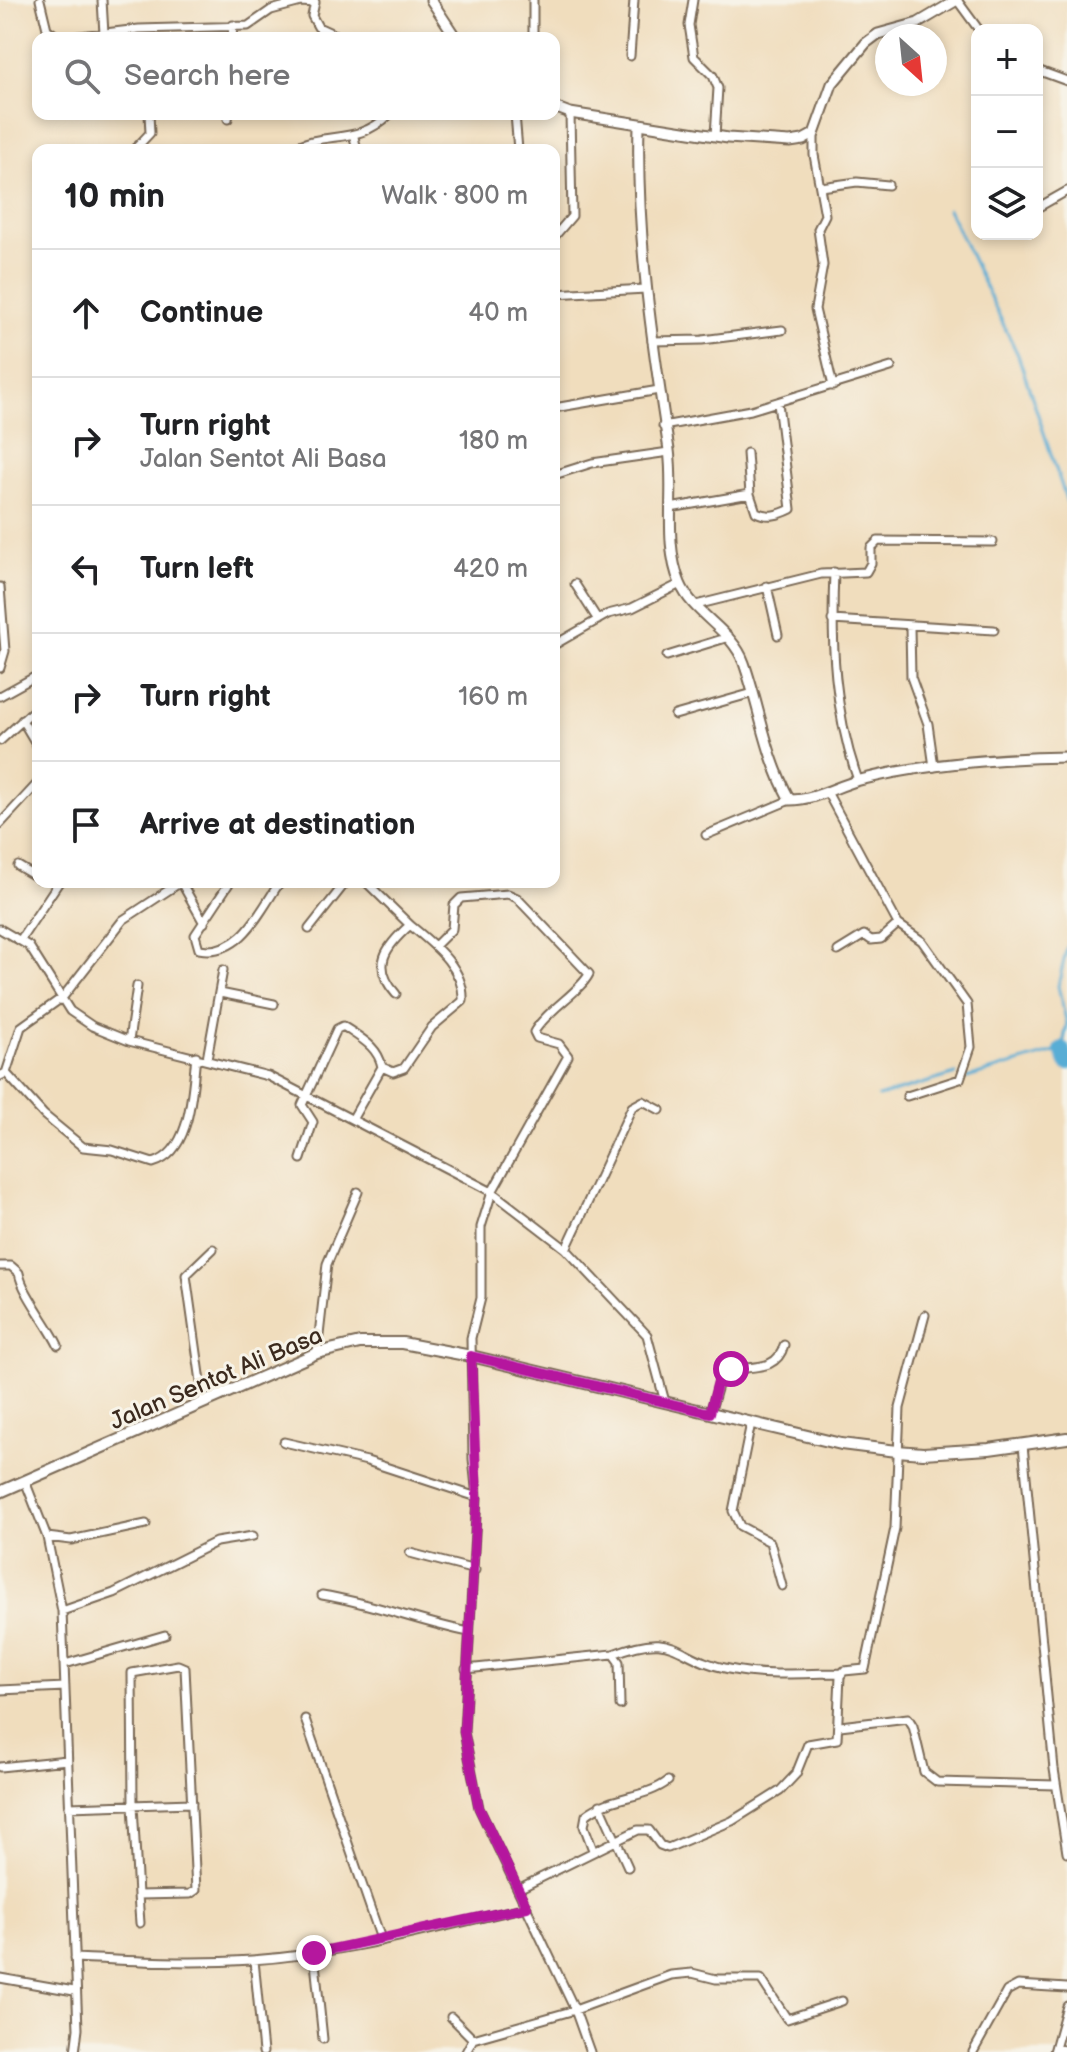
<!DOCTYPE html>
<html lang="en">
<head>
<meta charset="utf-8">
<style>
	body { margin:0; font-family:"Balsamiq Sans",sans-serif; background:#f6f6f6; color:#202124 }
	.controls { position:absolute; right:24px; top:24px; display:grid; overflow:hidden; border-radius:16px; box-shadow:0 4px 12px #0003 }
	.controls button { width:72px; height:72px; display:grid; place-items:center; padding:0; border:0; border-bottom:2px solid #e0e0e0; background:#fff; color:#202124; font:40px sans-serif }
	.compass { position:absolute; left:875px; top:24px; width:72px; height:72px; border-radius:50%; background:#fff; box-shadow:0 4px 12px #0003; rotate:153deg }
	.stop { position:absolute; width:24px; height:24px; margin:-18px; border:6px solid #b5179e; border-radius:50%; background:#fff }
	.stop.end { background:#b5179e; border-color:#fff; box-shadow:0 2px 8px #0008 }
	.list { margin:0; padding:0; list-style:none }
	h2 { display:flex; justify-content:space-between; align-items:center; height:104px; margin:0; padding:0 32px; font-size:34px }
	h2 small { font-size:26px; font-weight:400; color:#757577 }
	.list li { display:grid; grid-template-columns:52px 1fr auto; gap:24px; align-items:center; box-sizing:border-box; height:128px; padding:0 32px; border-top:2px solid #e0e0e0 }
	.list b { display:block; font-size:30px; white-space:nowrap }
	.list p { margin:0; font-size:26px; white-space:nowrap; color:#757577 }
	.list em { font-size:26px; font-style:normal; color:#757577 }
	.icon { flex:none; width:44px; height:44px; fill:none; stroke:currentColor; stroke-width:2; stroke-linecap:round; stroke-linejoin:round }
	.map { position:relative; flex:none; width:1067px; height:2052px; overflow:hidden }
	.search { position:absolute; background:#fff; box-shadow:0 4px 12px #0003; left:32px; top:32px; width:528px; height:88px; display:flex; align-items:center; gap:20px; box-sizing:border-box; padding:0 28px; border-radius:16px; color:#757577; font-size:30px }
	.panel { position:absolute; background:#fff; box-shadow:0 4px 12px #0003; left:32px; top:144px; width:528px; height:744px; border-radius:16px }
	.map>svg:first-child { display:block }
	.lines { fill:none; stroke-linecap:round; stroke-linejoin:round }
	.stream { stroke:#59add5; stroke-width:3 }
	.river { stroke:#59add5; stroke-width:16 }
	.minor-casing { stroke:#7a6956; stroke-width:11 }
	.tertiary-casing { stroke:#7a6956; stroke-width:13 }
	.secondary-casing { stroke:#7a6956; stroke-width:14 }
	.minor { stroke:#fff; stroke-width:7 }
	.tertiary { stroke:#fff; stroke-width:9 }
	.secondary { stroke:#fff; stroke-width:10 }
	.route { stroke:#b5179e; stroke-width:10 }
	.labels { text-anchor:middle; stroke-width:6; stroke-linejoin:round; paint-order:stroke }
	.street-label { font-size:24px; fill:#3b2a1e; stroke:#f7f3e8 }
</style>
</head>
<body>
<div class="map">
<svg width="1067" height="2052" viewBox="0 0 1067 2052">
	<rect width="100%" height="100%" fill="#f7f3e8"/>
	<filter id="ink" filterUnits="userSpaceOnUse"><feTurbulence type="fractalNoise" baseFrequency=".0125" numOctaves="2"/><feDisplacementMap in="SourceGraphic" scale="16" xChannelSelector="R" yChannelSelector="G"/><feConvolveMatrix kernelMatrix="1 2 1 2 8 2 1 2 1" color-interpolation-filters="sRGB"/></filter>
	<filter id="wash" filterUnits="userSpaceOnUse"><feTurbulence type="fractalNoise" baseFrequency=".006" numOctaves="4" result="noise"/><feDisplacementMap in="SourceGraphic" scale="32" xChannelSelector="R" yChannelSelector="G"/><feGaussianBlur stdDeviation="1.8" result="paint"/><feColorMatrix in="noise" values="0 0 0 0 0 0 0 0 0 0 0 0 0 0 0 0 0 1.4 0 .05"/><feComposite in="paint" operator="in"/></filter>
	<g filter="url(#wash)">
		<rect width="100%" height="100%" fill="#f0ddbd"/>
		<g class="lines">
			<!-- stream -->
			<path class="stream" d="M948,209L1018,355L1067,502
				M967,1078L1062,1050L1067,1024L1058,986L1067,947
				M878,1097L956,1074"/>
			<!-- river -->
			<path class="river" d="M1062,1050L1067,1063"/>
		</g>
	</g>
	<g filter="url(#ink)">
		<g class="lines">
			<defs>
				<path id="minor" d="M40,0L47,29L59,38
					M102,0L104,34
					M533,0V38
					M693,0L689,25L694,57L713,76L718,88L715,136
					M957,0L979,30
					M315,2L312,16L318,27L342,38
					M63,38L139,29L248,26L271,10L301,2L315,3
					M232,38L233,25
					M630,56L634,0
					M1037,70L1067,81
					M515,114L518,150
					M228,119L229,114
					M814,134V155L825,215L818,229L823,265L815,309L833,386
					M354,137L357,150
					M134,150L150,133L149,114
					M290,150C326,129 356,147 390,114
					M821,187L857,182L888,185
					M1037,208L1067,191
					M554,237L572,216L570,113
					M554,264V294L646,289
					M652,341L702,340L782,330
					M554,408L659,390
					M663,426L751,410L891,367
					M747,453L750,494L756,512C768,518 779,515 791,509L778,403
					M554,475L592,463L669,452
					M670,508L750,494
					M834,572C831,644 834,712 858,780
					M575,584L598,620
					M767,586L778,635
					M0,587L5,651L0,668
					M696,605L821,574L866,572L871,563V548L878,541L993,542
					M832,620L994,630
					M910,627L911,677L928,724L934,767
					M554,645L608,614L632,608L680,584
					M667,656L729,637
					M0,696L38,675
					M675,715L753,693
					M22,720L38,747
					M0,741L37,707
					M827,792L898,924L922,941L967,1004L971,1047L960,1079L907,1096
					M0,824L38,783
					M706,835L790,800
					M18,866L38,878
					M230,882L195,935L199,949C241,957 260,911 280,882
					M366,882L410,925
					M0,929L29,946L70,1011L92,1026L129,1041L268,1076L492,1192L566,1249L647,1335L665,1402
					M309,929L346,882
					M21,939L59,882
					M435,946L452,929L454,905L461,898L508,894L517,898L589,974C580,992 548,1009 534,1032L537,1038L559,1044L568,1056L492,1192L481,1227V1298L471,1338L473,1459L477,1497L464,1732L479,1808L575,2010L590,2052
					M838,951L864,935L871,940L881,939L898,924
					M220,993L274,1004
					M129,1041L137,986
					M207,1059L223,970
					M6,1073L44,1115L83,1147L112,1150L153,1163C192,1152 192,1089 196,1056
					M0,1076L6,1073L21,1027L63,997L123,920L181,882L204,923
					M353,1118L382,1067L393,1072L404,1068L432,1027L463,1001C465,968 433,944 410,925C385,947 371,966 396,994
					M301,1159L313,1122L302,1105L337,1029L343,1026C360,1038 378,1046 382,1067
					M566,1249L632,1107L643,1101L660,1110
					M0,1266H11L19,1273C22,1292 48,1324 58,1345
					M317,1353L327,1264L358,1192
					M204,1403L186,1275L213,1249
					M710,1413L722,1372C744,1363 776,1376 784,1345
					M751,1423L733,1511L740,1526L770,1542L782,1586
					M284,1442L367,1461L477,1497
					M1023,1445L1054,1769L1067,1853
					M25,1481L47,1537L62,1611L78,2029L75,2052
					M47,1537L71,1540L146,1524
					M410,1553L475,1570
					M322,1595C373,1603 419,1622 469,1632
					M62,1611L114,1593L216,1542L253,1536
					M613,1654C678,1628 673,1658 729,1669C766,1677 804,1673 841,1673
					M65,1664L165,1635
					M178,1665L185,1668L196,1890L190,1894L138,1895L133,1805L132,1673Z
					M466,1669L613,1654L619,1662L620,1705
					M0,1690L65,1687
					M305,1719L381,1939
					M840,1726L908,1718L913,1726L924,1772L937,1782L1056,1785
					M0,1767L67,1760
					M600,1805L628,1867
					M69,1807L192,1803
					M593,1850L584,1826L586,1815C611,1795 645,1799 668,1781
					M518,1889L638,1830H649L660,1845L668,1848L732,1821L780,1791L796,1774L808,1744L837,1739L840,1676L844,1671L865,1669L895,1528L900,1408L925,1315
					M138,1895L140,1923
					M314,1953L323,2039
					M75,1958C134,1961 193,1964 252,1960C345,1954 437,1927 527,1907
					M254,1960L263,2052
					M0,1978L74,1991
					M451,2017L473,2039L575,2010L671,1975L692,1973L716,1979H761L787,2019L842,2001
					M1055,2049L1067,2050
					M466,2052L473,2039
					M973,2052L1007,1991L1018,1985L1067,1988
					M1054,2052L1067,2006"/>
				<path id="tertiary" d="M431,0L456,38
					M554,107L570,113L728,138L790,142L803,140L814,134L832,84L866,43L878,34L918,23L957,0
					M639,125C636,234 652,342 669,450C675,492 663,543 680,583C693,615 732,629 744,663C760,709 766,757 790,800C816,800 836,786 860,780C926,763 999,758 1067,757"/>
				<path id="secondary" d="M0,1492L317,1353L360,1343H402L471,1356L841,1444L897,1451L923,1453L989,1449L1067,1438"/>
			</defs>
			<!-- minor casing -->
			<use href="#minor" class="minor-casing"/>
			<!-- tertiary casing -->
			<use href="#tertiary" class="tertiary-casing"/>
			<!-- secondary casing -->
			<use href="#secondary" class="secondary-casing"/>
			<!-- minor -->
			<use href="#minor" class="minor"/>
			<!-- tertiary -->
			<use href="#tertiary" class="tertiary"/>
			<!-- secondary -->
			<use href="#secondary" class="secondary"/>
		</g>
	</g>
	<g class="lines" filter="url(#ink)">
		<!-- route -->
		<path class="route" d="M314,1953L527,1907L479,1808L464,1732L477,1497L471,1356L710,1413L719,1377L731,1369"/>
	</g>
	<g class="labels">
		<!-- street labels -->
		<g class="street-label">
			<text transform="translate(216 1378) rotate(-23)" y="8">Jalan Sentot Ali Basa</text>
		</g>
	</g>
</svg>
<div class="controls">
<button>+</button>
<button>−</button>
<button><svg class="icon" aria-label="layers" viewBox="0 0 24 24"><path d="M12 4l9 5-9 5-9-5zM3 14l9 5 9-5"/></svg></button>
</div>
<svg class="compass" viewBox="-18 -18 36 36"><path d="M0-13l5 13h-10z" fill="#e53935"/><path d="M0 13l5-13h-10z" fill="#757577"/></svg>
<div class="stop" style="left:731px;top:1369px"></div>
<div class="stop end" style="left:314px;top:1953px"></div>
<div class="search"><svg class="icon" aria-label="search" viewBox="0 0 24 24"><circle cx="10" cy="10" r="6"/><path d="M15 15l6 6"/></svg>Search here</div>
<section class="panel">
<h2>10 min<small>Walk · 800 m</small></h2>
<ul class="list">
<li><svg class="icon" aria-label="ahead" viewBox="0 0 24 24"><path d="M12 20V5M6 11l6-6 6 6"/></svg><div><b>Continue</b></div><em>40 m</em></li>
<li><svg class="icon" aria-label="right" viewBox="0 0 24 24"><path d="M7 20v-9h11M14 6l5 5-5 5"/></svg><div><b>Turn right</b><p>Jalan Sentot Ali Basa</p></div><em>180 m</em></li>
<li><svg class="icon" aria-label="left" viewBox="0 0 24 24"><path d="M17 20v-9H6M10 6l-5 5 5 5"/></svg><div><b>Turn left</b></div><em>420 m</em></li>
<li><svg class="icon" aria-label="right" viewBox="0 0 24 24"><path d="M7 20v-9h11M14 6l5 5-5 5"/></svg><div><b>Turn right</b></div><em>160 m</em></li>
<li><svg class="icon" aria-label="arrive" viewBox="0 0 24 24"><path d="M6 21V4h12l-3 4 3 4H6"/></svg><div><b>Arrive at destination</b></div></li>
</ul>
</section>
</div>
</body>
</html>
